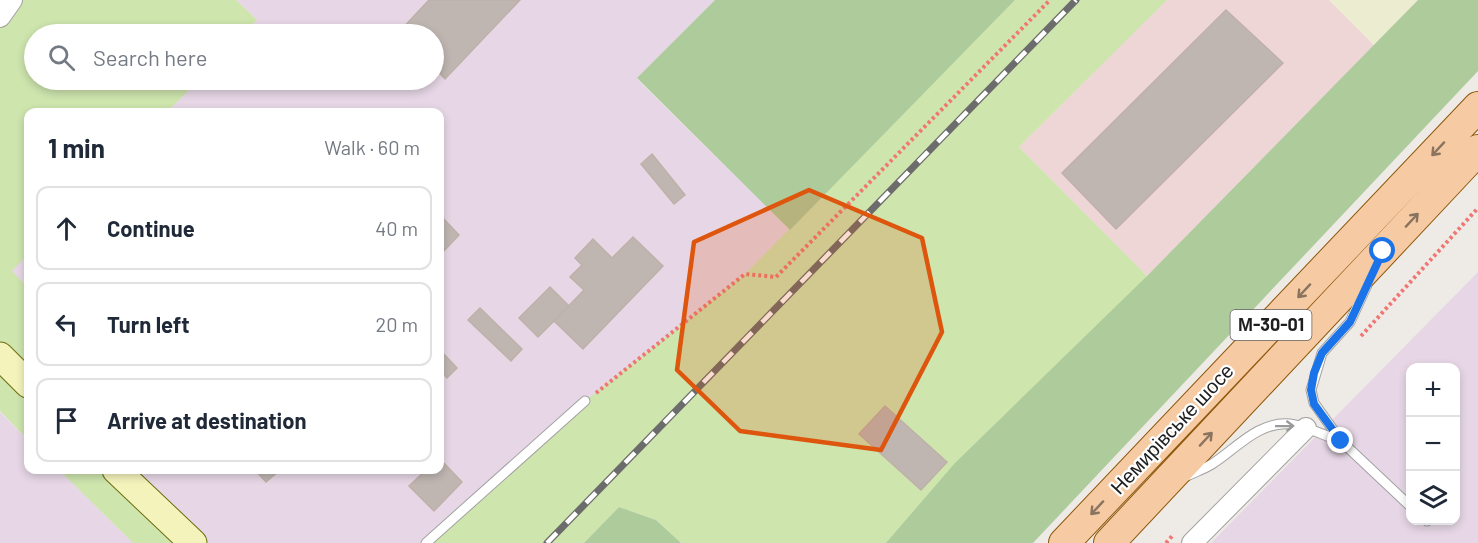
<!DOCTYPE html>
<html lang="en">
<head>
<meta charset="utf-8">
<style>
	body { margin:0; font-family:Barlow,sans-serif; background:#f6f6f7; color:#1f2937 }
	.controls { position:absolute; right:18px; bottom:18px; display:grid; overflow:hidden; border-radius:12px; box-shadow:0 3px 9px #0003 }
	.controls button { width:54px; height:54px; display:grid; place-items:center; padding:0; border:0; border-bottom:2px solid #e0e1e3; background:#fff; color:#1f2937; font:30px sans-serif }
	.stop { position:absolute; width:18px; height:18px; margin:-14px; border:4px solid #1a73e8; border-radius:50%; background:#fff }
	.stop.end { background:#1a73e8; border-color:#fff; box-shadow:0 2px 6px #0008 }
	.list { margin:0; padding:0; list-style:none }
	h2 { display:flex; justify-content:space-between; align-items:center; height:78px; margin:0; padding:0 24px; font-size:26px }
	h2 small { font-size:20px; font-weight:400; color:#747a83 }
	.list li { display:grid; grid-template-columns:39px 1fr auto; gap:18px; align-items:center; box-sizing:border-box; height:84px; margin:0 12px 12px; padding:0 12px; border:2px solid #e0e1e3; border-radius:12px }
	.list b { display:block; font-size:22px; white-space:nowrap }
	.list em { font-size:20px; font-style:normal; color:#747a83 }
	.icon { flex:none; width:33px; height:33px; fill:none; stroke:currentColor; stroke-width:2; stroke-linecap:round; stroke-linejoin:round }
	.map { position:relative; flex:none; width:1478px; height:543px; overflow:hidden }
	.search { position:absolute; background:#fff; box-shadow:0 3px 9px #0003; left:24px; top:24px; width:420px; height:66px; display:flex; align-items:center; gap:15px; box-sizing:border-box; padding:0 21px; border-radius:33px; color:#747a83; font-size:22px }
	.panel { position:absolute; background:#fff; box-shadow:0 3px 9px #0003; left:24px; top:108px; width:420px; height:366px; border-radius:12px }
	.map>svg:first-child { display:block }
	.commercial { fill:#eed5d6 }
	.industrial { fill:#e7d7e6; fill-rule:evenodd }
	.farmland { fill:#ececd1 }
	.grass { fill:#cee5ae }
	.forest { fill:#aecb9c }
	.building { fill:#bfb6b2; stroke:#bfb0a8; stroke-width:1.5 }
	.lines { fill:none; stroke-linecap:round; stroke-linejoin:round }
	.lane-casing { stroke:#a2a2a2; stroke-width:11 }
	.street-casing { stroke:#a2a2a2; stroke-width:22 }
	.secondary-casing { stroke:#6c6e0c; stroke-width:29 }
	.primary-casing { stroke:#8e570a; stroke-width:32 }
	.path { stroke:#f07674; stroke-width:4; stroke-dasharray:3 3; stroke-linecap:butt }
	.lane { stroke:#fff; stroke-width:9 }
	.street { stroke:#fff; stroke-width:20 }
	.secondary { stroke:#f5f3bc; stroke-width:27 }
	.primary { stroke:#f6cba3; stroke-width:30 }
	.rail-casing { stroke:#6c6c6c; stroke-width:7 }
	.rail { stroke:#fff; stroke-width:4.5; stroke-dasharray:14; stroke-linecap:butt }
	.oneway { stroke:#8a7460 }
	.oneway2 { stroke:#9a9a9a }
	.route { stroke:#1a73e8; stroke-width:8 }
	.marked { fill:#de560d; fill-opacity:0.2; stroke:#de560d; stroke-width:4.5; stroke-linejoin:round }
	.labels { text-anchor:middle; stroke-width:4.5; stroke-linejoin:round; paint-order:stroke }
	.shield { fill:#fff; stroke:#626262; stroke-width:1.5 }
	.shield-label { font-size:18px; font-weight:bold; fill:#1e1e1e }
	.street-label { font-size:20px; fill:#1e1e1e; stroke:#fff }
</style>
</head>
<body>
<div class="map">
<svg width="1478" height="543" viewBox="0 0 1478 543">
	<rect width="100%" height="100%" fill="#eeeae5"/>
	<!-- commercial -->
	<path class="commercial" d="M1167,0H1329L1374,45L1147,276L1019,147Z"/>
	<!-- industrial -->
	<path class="industrial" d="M236,0H715L637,79L790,230L745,274L426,543H193L116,470H440V112H167L199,80H434V34H243L257,20Z
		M28,254V288L11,271Z
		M1478,272V543H1211ZM1410,368H1456V520H1410Z
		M0,412L28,440V470H59L133,543H0Z"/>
	<!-- farmland -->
	<path class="farmland" d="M1329,0H1418L1374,45Z"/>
	<!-- grass -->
	<path class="grass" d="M0,0H236L257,20L243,34H34V80H199L167,112H28V254L12,271L28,288V440L0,411Z
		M1015,0H1167L1019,147L1147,276L895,543H681L656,520L619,507L584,543H426L585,401L745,274Z
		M59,470H116L193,543H133Z"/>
	<!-- forest -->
	<path class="forest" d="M715,0H1015L790,230L637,78Z
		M1418,0H1478V71L1033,543H886L955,463L1147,276Z
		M619,507L656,520L681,543H584Z"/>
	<!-- building -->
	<path class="building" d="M429,0H520L445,79L434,67V34H401L399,32Z
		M1226,10L1283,63L1116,229L1062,173Z
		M652,154L685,195L674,204L641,164Z
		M440,215L459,235L440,255Z
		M633,237L663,266L583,349L554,321L584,290L570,277L582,265L575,258L593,239L612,258Z
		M550,287L569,306L538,337L519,318Z
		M480,308L522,349L511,361L468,320Z
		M440,350L457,368L447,378L440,370Z
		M885,406L947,462L921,490L859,434Z
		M440,459L462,482L434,511L409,486L426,470H440Z
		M255,470H280L266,482Z"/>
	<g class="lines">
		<defs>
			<path id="lane" d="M1367,285L1350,322L1322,353L1311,390L1314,403L1341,441L1410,506
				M1187,476C1195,472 1204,469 1212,464C1236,449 1258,421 1290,424C1306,426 1323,435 1338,440
				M1427,520V521
				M426,543L585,401"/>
			<path id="street" d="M0,17L12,0
				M1192,543L1306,428"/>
			<path id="secondary" d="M0,356L28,384
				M116,470L193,543"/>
			<path id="primary" d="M1064,543L1478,107
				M1109,543L1478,150"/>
		</defs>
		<!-- lane casing -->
		<use href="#lane" class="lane-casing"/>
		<!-- street casing -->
		<use href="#street" class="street-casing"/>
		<!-- secondary casing -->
		<use href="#secondary" class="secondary-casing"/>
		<!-- primary casing -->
		<use href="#primary" class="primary-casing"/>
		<!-- path -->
		<path class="path" d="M1361,336L1478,208
			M596,393L745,274L776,277L1050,0
			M1166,543L1173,535"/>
		<!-- lane -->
		<use href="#lane" class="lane"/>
		<!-- street -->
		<use href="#street" class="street"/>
		<!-- secondary -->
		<use href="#secondary" class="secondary"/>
		<!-- primary -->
		<use href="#primary" class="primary"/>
		<defs>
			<path id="rail" d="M547,543L1076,0"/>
		</defs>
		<!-- rail casing -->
		<use href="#rail" class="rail-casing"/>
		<!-- rail -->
		<use href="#rail" class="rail"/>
	</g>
	<!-- one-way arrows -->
	<defs><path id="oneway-shaft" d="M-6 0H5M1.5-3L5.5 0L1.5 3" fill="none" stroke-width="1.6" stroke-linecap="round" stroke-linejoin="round" transform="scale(1.5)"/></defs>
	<g class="oneway">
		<use href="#oneway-shaft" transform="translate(1438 149) rotate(133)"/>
		<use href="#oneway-shaft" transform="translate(1412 220) rotate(-47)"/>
		<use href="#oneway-shaft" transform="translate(1304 291) rotate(133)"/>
		<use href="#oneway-shaft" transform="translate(1206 439) rotate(-47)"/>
		<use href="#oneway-shaft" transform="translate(1097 508) rotate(133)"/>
	</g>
	<use class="oneway2" href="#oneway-shaft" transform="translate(1285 426) rotate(-1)"/>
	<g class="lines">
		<!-- route -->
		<path class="route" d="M1341,441L1314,404L1311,390L1314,373L1322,353L1350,322L1383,251"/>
	</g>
	<!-- marked area -->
	<path class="marked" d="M809,190L922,238L942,332L881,450L740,431L677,370L694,242Z"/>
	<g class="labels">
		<!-- shield labels -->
		<rect class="shield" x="1230.5" y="310" width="81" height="30" rx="4.5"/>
		<g class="shield-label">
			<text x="1271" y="331">М-30-01</text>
		</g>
		<!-- street labels -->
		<g class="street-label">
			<text transform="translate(1172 429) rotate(-47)" y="7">Немирівське шосе</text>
		</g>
	</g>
</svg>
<div class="controls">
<button>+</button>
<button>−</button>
<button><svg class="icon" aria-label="layers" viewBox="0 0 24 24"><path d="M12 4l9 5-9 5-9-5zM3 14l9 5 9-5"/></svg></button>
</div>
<div class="stop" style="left:1383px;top:251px"></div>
<div class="stop end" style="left:1341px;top:441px"></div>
<div class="search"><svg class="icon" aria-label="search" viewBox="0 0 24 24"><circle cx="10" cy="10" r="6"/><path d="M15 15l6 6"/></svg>Search here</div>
<section class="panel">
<h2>1 min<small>Walk · 60 m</small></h2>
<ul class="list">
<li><svg class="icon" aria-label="ahead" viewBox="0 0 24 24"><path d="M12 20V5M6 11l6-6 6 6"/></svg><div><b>Continue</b></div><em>40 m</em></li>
<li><svg class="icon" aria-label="left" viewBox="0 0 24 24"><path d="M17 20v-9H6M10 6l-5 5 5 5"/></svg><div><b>Turn left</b></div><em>20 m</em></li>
<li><svg class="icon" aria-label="arrive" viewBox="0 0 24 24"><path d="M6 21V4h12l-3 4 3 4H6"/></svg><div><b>Arrive at destination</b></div></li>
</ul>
</section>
</div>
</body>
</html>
